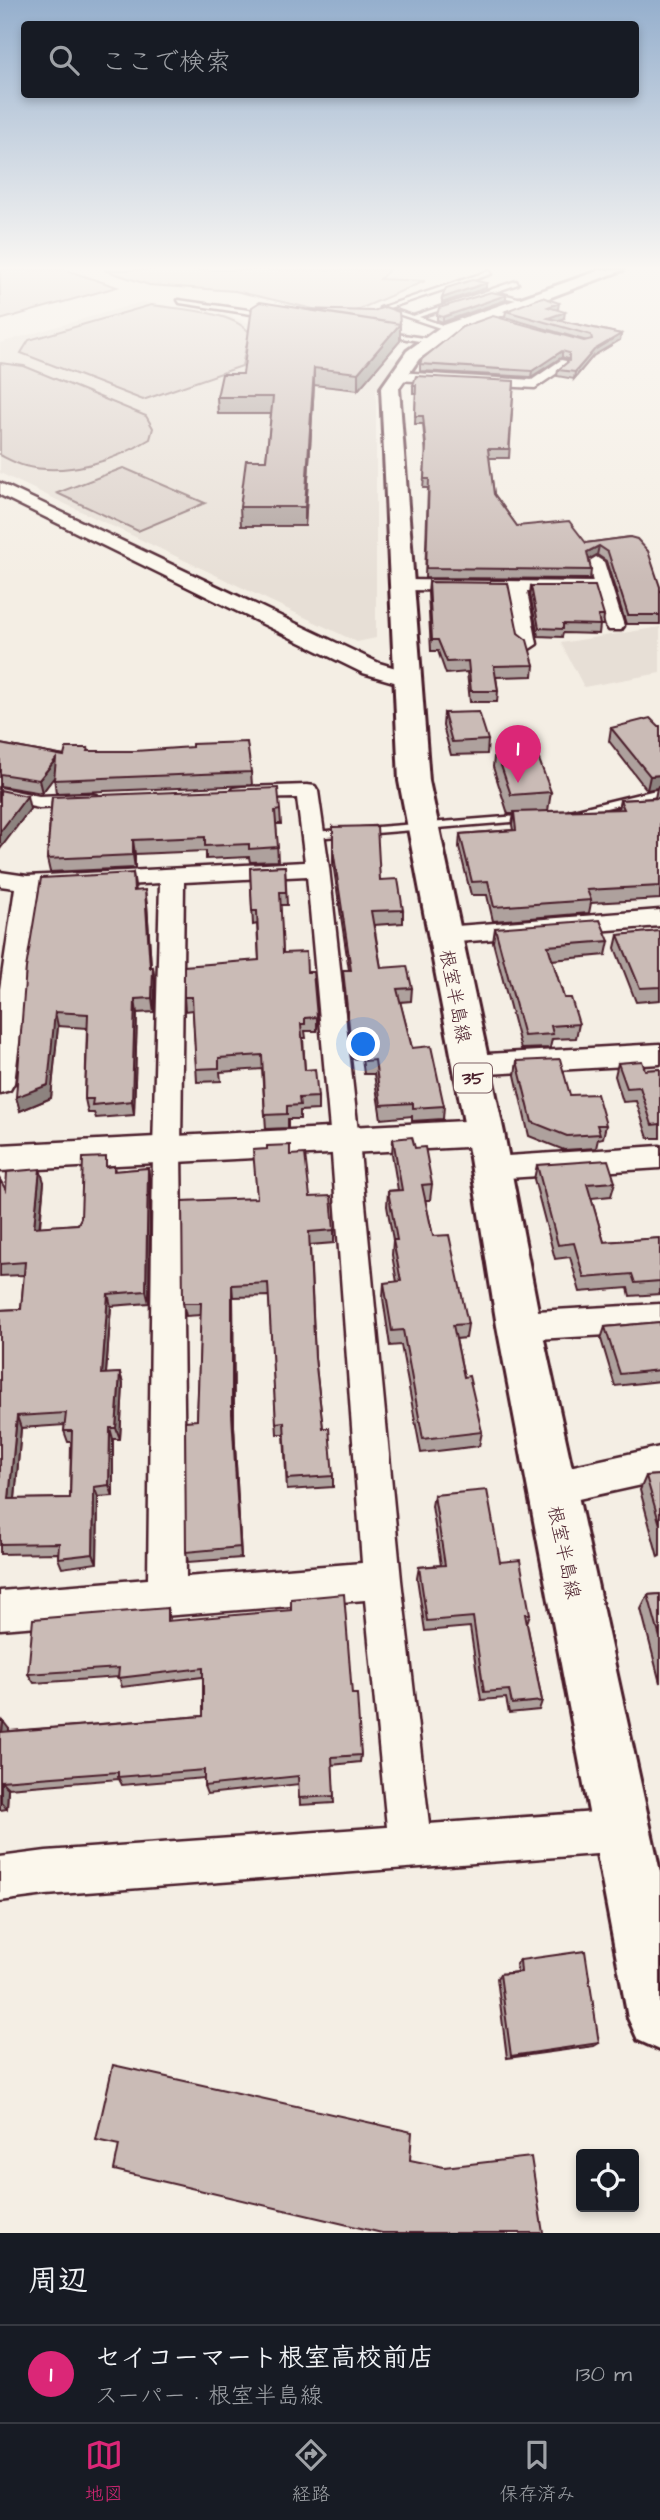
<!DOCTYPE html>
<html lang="ja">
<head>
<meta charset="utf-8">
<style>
	body { margin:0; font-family:"Architects Daughter","Klee One",sans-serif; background:#20242c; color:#f1f3f6 }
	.controls { position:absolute; right:21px; bottom:21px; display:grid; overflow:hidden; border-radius:7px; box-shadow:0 4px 10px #0003 }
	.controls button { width:63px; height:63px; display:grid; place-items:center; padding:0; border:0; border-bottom:2px solid #363941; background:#171b24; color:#f1f3f6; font:35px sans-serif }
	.you { position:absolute; left:364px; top:1045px; width:24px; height:24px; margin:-18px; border:5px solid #fff; border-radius:50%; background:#1a73e8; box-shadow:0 0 0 10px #1a73e833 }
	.badge { display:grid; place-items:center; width:46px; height:46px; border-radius:50%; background:#db2777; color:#fff; font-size:23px; font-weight:700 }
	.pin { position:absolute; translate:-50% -58px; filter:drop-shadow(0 2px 4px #0008) }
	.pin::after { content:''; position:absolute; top:37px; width:24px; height:21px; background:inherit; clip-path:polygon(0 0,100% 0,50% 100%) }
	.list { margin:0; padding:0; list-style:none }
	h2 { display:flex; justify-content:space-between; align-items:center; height:91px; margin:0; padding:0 28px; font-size:30px }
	h2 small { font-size:23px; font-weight:400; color:#9ea1a6 }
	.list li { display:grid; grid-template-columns:46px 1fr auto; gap:21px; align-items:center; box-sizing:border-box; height:98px; padding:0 28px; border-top:2px solid #363941 }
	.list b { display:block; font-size:26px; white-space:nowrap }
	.list p { margin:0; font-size:23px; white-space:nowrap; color:#9ea1a6 }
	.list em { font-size:23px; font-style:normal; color:#9ea1a6 }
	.icon { flex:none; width:38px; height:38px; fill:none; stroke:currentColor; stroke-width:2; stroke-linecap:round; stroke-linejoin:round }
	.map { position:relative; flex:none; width:660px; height:2233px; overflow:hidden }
	.search { position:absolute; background:#171b24; box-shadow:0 4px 10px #0003; left:21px; right:21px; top:21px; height:77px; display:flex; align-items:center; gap:18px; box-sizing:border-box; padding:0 24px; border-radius:7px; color:#9ea1a6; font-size:26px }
	.sheet { height:189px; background:#171b24 }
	nav { display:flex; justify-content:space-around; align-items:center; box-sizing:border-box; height:98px; border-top:2px solid #363941; background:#171b24; font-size:19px; color:#9ea1a6 }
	nav a { display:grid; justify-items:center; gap:4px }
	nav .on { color:#db2777 }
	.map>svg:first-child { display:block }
	.built { fill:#e7dfd6 }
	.green { fill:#dbd0c9; stroke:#92787a; stroke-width:2 }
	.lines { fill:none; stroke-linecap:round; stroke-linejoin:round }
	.service-casing { stroke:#4a1f2b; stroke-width:5 }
	.minor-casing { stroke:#4a1f2b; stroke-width:5 }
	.tertiary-casing { stroke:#4a1f2b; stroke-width:5 }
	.primary-casing { stroke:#4a1f2b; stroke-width:6 }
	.service { fill:#fbf7ec; fill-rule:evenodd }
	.minor { fill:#fbf7ec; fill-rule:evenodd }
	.tertiary { fill:#fbf7ec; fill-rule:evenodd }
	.primary { fill:#fbf7ec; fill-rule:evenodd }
	.wall { fill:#aea19d; stroke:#4a1f2b; stroke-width:2; fill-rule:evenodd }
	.shaded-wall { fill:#8d837f; stroke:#4a1f2b; stroke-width:2 }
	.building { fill:#cabbb6; stroke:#4a1f2b; stroke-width:2; fill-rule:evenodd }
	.labels { text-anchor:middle; stroke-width:5; stroke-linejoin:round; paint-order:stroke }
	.shield { fill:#fbf7ec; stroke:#7f6065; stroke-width:2 }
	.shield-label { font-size:18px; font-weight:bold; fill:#4a1f2b }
	.street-label { font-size:19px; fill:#4a1f2b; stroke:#fbf7ec }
</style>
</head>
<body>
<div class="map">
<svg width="660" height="2233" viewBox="0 0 660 2233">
	<rect width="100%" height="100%" fill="#f4eee4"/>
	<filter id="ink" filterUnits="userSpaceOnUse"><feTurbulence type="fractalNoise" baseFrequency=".0143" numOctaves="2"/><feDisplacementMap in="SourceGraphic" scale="14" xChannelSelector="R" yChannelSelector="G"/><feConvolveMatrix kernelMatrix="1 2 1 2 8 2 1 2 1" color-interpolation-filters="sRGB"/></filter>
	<g filter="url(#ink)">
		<!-- built -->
		<path class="built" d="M142,302L225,315L353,354L401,358L376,391V638L357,642L0,473V343Z
			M660,627V673L584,687L561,643Z"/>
		<!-- green -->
		<path class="green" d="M0,270H66L117,287L0,320Z
			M104,270H389L380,279L425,281L355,311H322L235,291L149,285Z
			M151,305C179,309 231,311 249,332L242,366L143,400L21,353L29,340Z
			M0,363L24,366L146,416L153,428L150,439C115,461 67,476 25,466C17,464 8,459 0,455Z
			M123,468H124L205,503L138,531L57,493Z"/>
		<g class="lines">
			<defs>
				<path id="service" d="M489,271L491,274L389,308L413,316L516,281L518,284L495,292L529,301V303L490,294L419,317L451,328L449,331L380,308Z
					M178,300L270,313L273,315L270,317L180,303Z
					M382,332L431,339L434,341L431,343L384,335Z
					M660,789V795L573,816L568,813L569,811Z
					M532,815L536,816V820L314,838L308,835L314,832Z"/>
				<path id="minor" d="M561,360L566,361V367L535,388L397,380L390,376L397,372L532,380Z
					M596,557L604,562L624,626L621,630H609L606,626L596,592L527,591L537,644L528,650L519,644L509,591L402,590L393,585L402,580L593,582L588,562Z
					M307,785L315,786L318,791L329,868L359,1141L401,1580L429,1824L623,1810L638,1816L644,1831L638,1846L623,1852L46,1895L0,1901V1857L46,1851L387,1827L365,1600L0,1629V1591L148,1579L153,1150L160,883L38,890L14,1083L10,1090L0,1093V989L15,888L0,886V872L27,876L305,862L297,798L242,799L234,798L231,793L234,788L242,787ZM307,876L331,1141L362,1563L186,1577L181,1150L184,882Z
					M0,788L39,796L89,794L97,795L100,800L97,805L89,806L39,808L0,800Z
					M660,910V926L444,943L435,941L432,935L435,929L444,927Z
					M660,1044V1064L470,1075L460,1072L457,1065L460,1058L470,1055Z
					M660,1146V1168L491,1179L481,1176L476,1168L481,1160L491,1157Z
					M660,1304V1332L519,1340L508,1336L503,1326L508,1316L519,1312Z
					M660,1447V1481L551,1505L538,1500L533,1488L538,1476L551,1471Z"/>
				<path id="tertiary" d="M0,483L379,663L416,674L419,679L416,684L408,686L363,673L0,495Z
					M485,1120L497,1124L502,1133L497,1142L485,1146L0,1171V1145Z"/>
				<path id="primary" d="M601,270H623L455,333L419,359L399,388L429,781L504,1133L541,1326L660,1872V2050L638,2040L628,2018L497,1326L466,1133L399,781L381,388L407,351L443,325Z"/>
			</defs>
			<!-- service casing -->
			<use href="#service" class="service-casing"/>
			<!-- minor casing -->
			<use href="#minor" class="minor-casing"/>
			<!-- tertiary casing -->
			<use href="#tertiary" class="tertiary-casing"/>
			<!-- primary casing -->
			<use href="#primary" class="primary-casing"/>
			<!-- service -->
			<use href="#service" class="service"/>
			<!-- minor -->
			<use href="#minor" class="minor"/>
			<!-- tertiary -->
			<use href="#tertiary" class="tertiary"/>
			<!-- primary -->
			<use href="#primary" class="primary"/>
		</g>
		<!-- wall -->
		<path class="wall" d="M506,295V300L443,322L437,320V315Z
			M301,309L400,341L358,390L314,385L305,526H241L240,507L266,460L271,414H218L217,397L243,374Z
			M558,309L556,310L564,318L558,320L621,334L620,340L593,356L574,379L557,376L558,370L568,362V359L562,357L531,377L420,371V364L587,341L505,317L506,311Z
			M514,381L509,458H489L494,494L517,526L586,543L630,537L660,587V624H626L606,561L597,555L589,559L591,570L590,579L425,578L428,488H423L426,454L423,424H415L416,393H413V385Z
			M429,582L518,633L534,665L533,676L496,677L498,691L497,702H470L467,672L446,674L438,651H431L428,593Z
			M531,586L604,616L603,625H600L599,634L563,633L562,637L538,636L530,594Z
			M444,713L488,740L487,754L451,755L443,726Z
			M660,726V899L591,903L589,913L493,921L487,895H471L459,847L460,834L513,830L512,825L514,814H508L493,767L495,748L551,792L548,811L618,809L620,800L655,798L657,788L647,790L609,741L611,728Z
			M0,744L64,756L88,748L89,751L251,772L252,785L56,793L54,777L42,793L0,786Z
			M52,797L280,810L281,824H276L278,861L250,862L249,857L206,859V851L135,854V868L50,872L47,859Z
			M333,827L380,880L403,910V923L374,925L381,968L412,988L411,1001L400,1002L412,1048L444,1106L443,1119L412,1121V1116L381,1119L374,1074H364L362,1058L351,1059L343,983V970H349L333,863Z
			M285,866L287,905H280L283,953L307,972L317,1017V1031H305L306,1038H303L305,1070L318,1097V1110L300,1111V1119H288V1128L266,1129L262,1069L220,1072L221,1081L197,1082L193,1010L185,1011L184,997L259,960L257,924L253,925L250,868Z
			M133,873L136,891L147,904L151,968L155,981L154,1012L137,1013L134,1115L96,1118L94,1113H88L85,1099L87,1028L58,1026L51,1098L20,1111L26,968Z
			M495,928L609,941L606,955L552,960L564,998L579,1024L576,1038L552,1039L550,1048L521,1049L493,942Z
			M660,931V1000L636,1002L615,948L618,935Z
			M517,1061L570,1095L606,1125L603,1138L598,1139L596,1148L564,1150L529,1136L515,1075Z
			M618,1063L645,1070L660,1069V1138H648L636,1101L623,1102L615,1076Z
			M393,1139L415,1148L432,1184L430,1200H425L433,1236L468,1324L466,1338L456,1339L464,1377L482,1432L479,1446L421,1453L401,1345L390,1346L383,1298L384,1283L397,1282L392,1255L393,1240L387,1206L388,1191L398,1190L392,1154Z
			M267,1149L290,1155L310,1197L334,1230V1243L310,1245L315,1358L323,1428L333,1476V1487L287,1490L284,1434H277L269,1296L233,1297L234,1426L241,1558L188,1562L186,1552L197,1420L201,1315L186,1316L183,1303L257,1198Z
			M537,1165L615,1182L611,1196L591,1198L604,1242L660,1238V1294L630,1296L628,1288L580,1292L570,1257L555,1259L534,1179Z
			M114,1166L115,1171L148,1168L150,1181L149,1303L111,1306L106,1374L120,1373L123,1384L120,1439H113V1496L98,1497L97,1563L62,1568L58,1558V1553L0,1554V1310L21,1309L24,1275L0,1276V1180L6,1190L44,1182L40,1227L78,1224L109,1167ZM65,1425L64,1431L68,1442H71L70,1498L15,1499L21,1428Z
			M660,1322V1381L615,1386L601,1339L605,1327Z
			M660,1475V1556L658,1557L640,1490L646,1476Z
			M434,1495L500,1562L530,1614L527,1623L542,1701L539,1710L509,1713L506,1698L481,1700L470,1627L425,1631L417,1578L419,1567L441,1565L432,1506Z
			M660,1594V1683L641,1609L648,1595Z
			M167,1608L170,1621L352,1694L361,1755L360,1762L332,1765L334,1803L300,1805L299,1784L207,1794L204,1786V1778L122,1785L119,1779L8,1788L7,1809L0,1810V1721L9,1729V1731L203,1716V1677L122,1687L119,1677L34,1683L28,1674Z
			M520,1960L599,2043L594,2046L507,2058L497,1978L500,1974L517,1972L516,1964Z"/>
		<!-- shaded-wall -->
		<path class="shaded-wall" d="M486,283V288L442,303V298Z
			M506,295V300L443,322V317Z
			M559,303L558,309L547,313L548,307Z
			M565,312L564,318L550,324L548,318Z
			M400,324V341L358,390V373Z
			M621,334L620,340L593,356L574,379L575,372L594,350Z
			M562,351V357L531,377L532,371Z
			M314,368V385L305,526V507Z
			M599,546L597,555L586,561L587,552Z
			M56,759L58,772L42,793L39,780Z
			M660,775V787L658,786L657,788L647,790L650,776Z
			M27,796L30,809L0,849V832Z
			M133,840L135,854V868L133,855Z
			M145,890L147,904L152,982L150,968Z
			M153,967L155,981L154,1012L152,998Z
			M135,999L137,1013L134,1115L132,1101Z
			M55,1012L58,1026L51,1098L20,1111L16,1097Z
			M148,1168L150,1181L149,1303L146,1291Z
			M40,1169L44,1182L38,1240L34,1227Z
			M232,1285L233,1297L234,1426L241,1558L232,1414Z
			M108,1294L111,1306L105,1385L102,1374Z
			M120,1373L123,1384L120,1439L116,1428Z
			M17,1416L21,1428L14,1510L9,1499Z
			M110,1428L113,1439V1496L109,1485Z
			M94,1487L98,1497L97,1563L93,1554Z
			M3,1721L9,1729L8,1740L2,1732Z
			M1,1781L8,1788L7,1809L1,1802Z"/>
		<!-- building -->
		<path class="building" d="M472,280L486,283L442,298L446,288Z
			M491,292L506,295L443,317L437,315L439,308Z
			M542,297L559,303L548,307L565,312L548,318L621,334L594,350L575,372L558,370L569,361V353L562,351L532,371L420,364L422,359L462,327L493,316L584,341L592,339L591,335L506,311Z
			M260,302L400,324L358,373L314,368L305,507H240L246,460H266L273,397H217L222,374H243L252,307Z
			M385,307L399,312L400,324L301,309L373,311Z
			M416,376L514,381L509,449H488L494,494L517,526L569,521L586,543L630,537L637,539L648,551L660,587V615H628L608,552L599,546L587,552L591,570L426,568L429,479H424L426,446L423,416H415L416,385H413Z
			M429,582L508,583L518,633L527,640L534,665L494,666L498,691H471L468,661L447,662L438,640H432Z
			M531,586H595L604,616H598L600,625L563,624V629L539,628Z
			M479,712L488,740L452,742L444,713Z
			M650,718L658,726H660V775L650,776L611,728Z
			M247,742L251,772L54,780L56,759L39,780L0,774V744L64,756L66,748H88L87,751H135L192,747V744Z
			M534,746L551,792L511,795L495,748Z
			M278,788L280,810L275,811L278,847L249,849V844L205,846V837L133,840V855L47,859L52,797Z
			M0,790L27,796L0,832Z
			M660,798V886L587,890L591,900L494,907L488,881L472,882L460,834L516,830L514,812L624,809L620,800Z
			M377,826L380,880L398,879L403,910L371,911L381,968L407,966L412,988L397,989L412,1048L431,1046L444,1106L413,1108V1103L381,1105L375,1060L365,1061L363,1045H351L343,970H351L333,849V827Z
			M285,866L286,892H280L283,953L306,952L307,972H313L317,1017L305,1018V1024H301L305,1070L315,1069L318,1097L299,1098L300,1105L287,1106V1114L265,1115L262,1055L219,1058V1068L196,1069L192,997H184V966L259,960L257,911H252L250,868Z
			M133,873L134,891L145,890L150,968L153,967L152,998L135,999L132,1101L92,1105L93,1099H85L88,1014L55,1012L48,1085L16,1097L26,968L41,878Z
			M600,920L609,941L548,946L564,998H571L579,1024L551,1026L553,1034L524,1036L495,928Z
			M660,931V987L640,988L618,935Z
			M560,1059L570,1095L597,1094L606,1125H597L600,1134L567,1136L532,1122L517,1061Z
			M642,1061L645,1070L660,1069V1124L652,1125L640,1087L627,1088L618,1063Z
			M412,1137L415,1148L425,1147L432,1184L422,1185L433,1236L449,1235L468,1324L453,1325L464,1377L469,1376L482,1432L423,1439L403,1330L392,1331L384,1283L401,1281L393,1240H397L388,1191L402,1190L393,1139Z
			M290,1145V1155L305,1154L310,1197L331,1196L334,1230L309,1232L315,1358L323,1428H329L333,1476L287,1479L284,1422L276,1423L268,1283L232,1285V1414L240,1547L186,1552L185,1421L197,1420L201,1303H183L182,1201L257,1198L253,1150L267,1149V1146Z
			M106,1157V1167L114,1166V1171L148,1168L146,1291L108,1294L102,1374L120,1373L116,1428H110L109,1485L94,1487L93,1554L58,1558L59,1543L0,1544V1310L21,1309L25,1262L0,1264V1180L6,1190L7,1172L40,1169L34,1227L78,1224L81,1218L83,1158ZM66,1413L64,1431H72L70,1498L9,1499L17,1416Z
			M608,1160L615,1182L587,1184L604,1242L660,1238V1281L635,1283L632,1274L584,1278L574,1243L558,1245L537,1165Z
			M660,1322V1370L620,1374L605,1327Z
			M660,1475V1525L646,1476Z
			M487,1490L500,1562L520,1560L530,1614H525L542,1701L512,1704L509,1690L484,1692L473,1617L427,1621L419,1567L445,1565L434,1495Z
			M344,1594L352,1694H357L361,1755L332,1757L334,1796L299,1798L298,1776L204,1786V1770L118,1777V1772L1,1781V1802H0V1721H3L2,1732L203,1716V1668L118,1678L119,1668L28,1674L33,1619L167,1608V1621L291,1610V1599Z
			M660,1594V1638L648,1595Z
			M585,1951L599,2043L511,2056L500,1974L521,1972L520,1960Z
			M113,2065L412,2132L410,2160L444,2167L531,2157L543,2233H382L114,2170L119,2145L96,2140Z"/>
	</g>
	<!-- sky -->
	<linearGradient id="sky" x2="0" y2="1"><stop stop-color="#95afcd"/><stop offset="0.46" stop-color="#faf7f3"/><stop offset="1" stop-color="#faf7f3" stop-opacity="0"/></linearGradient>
	<rect width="660" height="583" fill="url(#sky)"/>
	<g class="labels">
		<!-- shield labels -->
		<rect class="shield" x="454" y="1063.5" width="38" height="29" rx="5"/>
		<g class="shield-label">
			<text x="473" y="1084">35</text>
		</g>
		<!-- street labels -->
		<g class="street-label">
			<text transform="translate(456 996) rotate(79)" y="7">根室半島線</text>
			<text transform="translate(565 1552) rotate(78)" y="7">根室半島線</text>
		</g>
	</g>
</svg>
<div class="controls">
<button><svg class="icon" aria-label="locate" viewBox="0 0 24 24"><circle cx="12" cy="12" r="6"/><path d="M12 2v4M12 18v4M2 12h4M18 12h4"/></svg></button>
</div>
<div class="you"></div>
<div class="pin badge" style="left:518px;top:783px">1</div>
<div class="search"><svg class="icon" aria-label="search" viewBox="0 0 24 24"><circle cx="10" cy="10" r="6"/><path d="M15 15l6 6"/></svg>ここで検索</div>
</div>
<section class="sheet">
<h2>周辺<small></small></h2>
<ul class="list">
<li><span class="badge">1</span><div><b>セイコーマート根室高校前店</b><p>スーパー · 根室半島線</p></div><em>130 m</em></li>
</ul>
</section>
<nav>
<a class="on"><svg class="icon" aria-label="map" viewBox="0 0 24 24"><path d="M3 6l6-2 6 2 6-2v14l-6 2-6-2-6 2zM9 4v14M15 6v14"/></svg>地図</a>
<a><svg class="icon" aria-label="directions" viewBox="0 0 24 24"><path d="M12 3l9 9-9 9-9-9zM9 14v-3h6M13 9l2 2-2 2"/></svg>経路</a>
<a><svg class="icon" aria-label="saved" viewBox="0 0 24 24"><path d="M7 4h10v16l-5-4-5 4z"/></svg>保存済み</a>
</nav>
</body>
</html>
